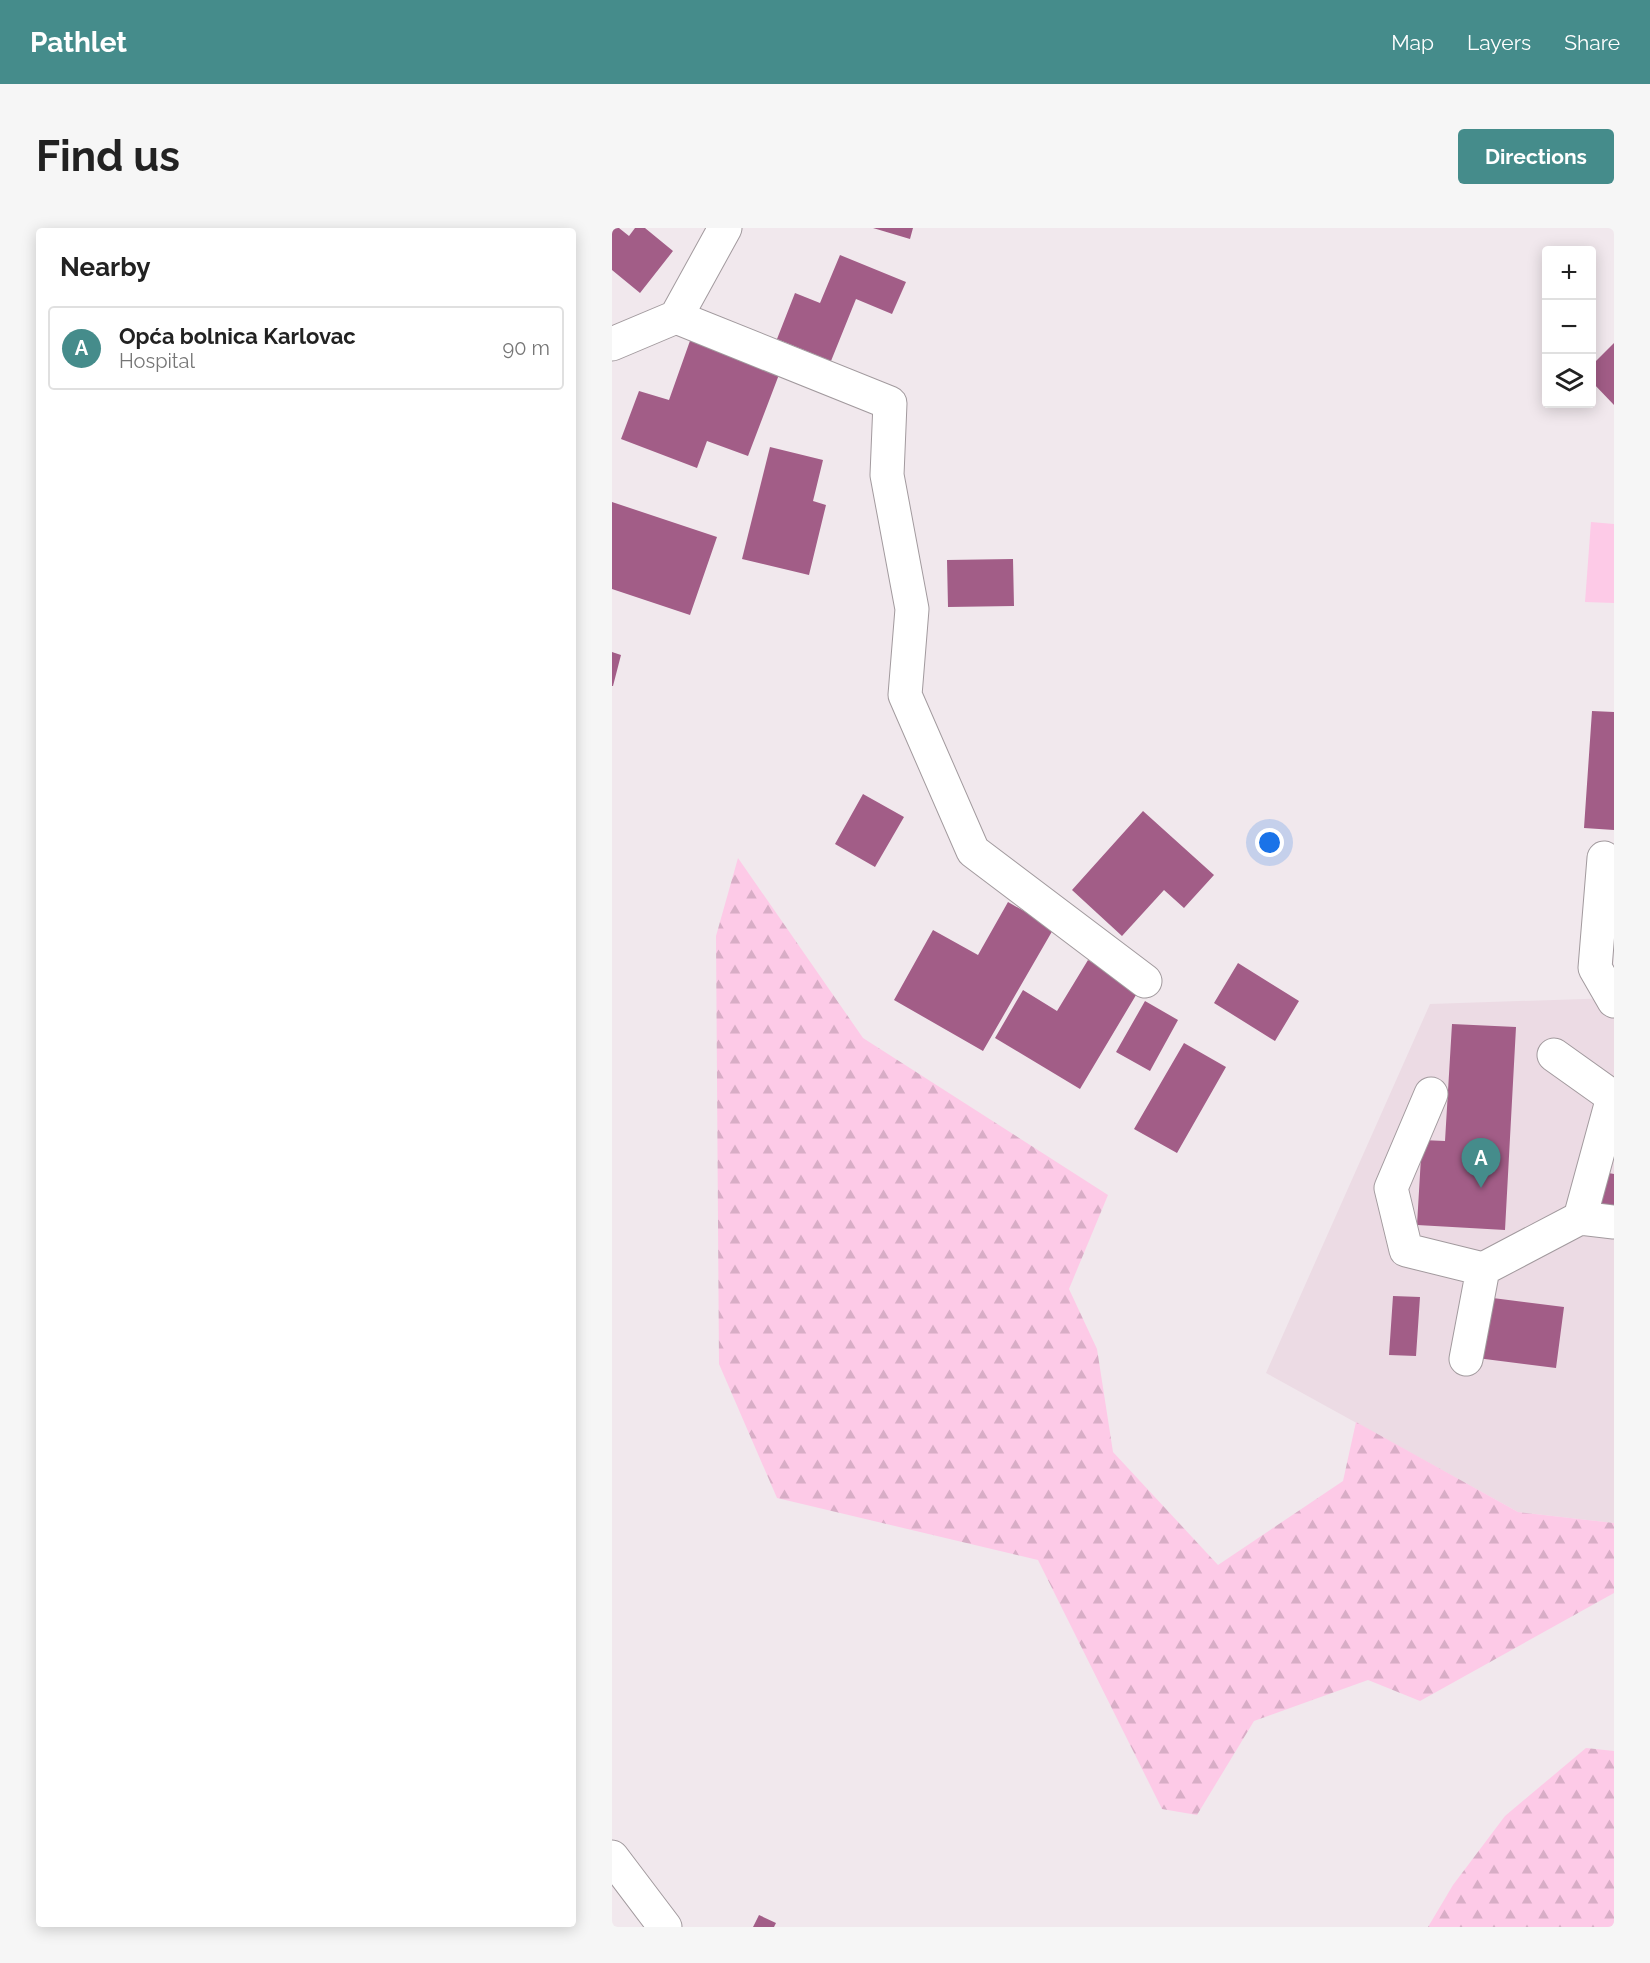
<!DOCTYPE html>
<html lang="en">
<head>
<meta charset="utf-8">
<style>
	body { margin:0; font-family:Raleway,sans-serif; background:#f6f6f6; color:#222 }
	.controls { position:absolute; right:18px; top:18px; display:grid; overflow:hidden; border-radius:6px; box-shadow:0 3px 15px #0003 }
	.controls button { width:54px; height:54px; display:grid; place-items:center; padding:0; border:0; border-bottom:2px solid #e0e0e0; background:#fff; color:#222; font:30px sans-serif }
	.you { position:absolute; left:658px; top:615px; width:21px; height:21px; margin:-15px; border:4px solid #fff; border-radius:50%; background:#1a73e8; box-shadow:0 0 0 9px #1a73e833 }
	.badge { display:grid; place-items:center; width:39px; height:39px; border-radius:50%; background:#458c8b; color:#fff; font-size:20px; font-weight:700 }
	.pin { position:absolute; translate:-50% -50px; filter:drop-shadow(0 2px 3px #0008) }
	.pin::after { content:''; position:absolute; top:32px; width:21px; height:18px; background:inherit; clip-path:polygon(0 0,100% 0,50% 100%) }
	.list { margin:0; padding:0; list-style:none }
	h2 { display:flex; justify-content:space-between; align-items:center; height:78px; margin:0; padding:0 24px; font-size:26px }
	h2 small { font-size:20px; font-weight:400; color:#767676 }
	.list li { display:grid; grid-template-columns:39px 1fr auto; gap:18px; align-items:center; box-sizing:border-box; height:84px; margin:0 12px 12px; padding:0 12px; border:2px solid #e0e0e0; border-radius:6px }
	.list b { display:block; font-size:22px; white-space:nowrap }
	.list p { margin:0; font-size:20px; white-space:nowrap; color:#767676 }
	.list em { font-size:20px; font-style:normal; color:#767676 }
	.icon { flex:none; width:33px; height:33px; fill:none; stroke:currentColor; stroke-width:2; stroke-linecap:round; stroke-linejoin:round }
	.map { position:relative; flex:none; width:1002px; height:1699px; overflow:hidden; border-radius:6px }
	header { display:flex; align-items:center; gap:36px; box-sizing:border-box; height:84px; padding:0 30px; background:#458c8b; color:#fff }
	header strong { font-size:28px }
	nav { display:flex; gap:33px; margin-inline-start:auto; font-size:21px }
	.intro { display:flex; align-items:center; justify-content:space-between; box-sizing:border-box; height:144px; padding:0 36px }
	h1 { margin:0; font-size:42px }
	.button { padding:15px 27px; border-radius:6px; background:#458c8b; color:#fff; font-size:21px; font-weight:700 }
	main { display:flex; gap:36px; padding:0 36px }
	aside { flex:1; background:#fff; border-radius:6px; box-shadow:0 3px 15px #0003 }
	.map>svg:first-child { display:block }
	.built { fill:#ecdbe4 }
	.forest { fill:url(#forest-firs) }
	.green { fill:#fdcae7 }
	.building { fill:#a25d87 }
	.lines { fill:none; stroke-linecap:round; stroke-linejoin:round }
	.minor-casing { stroke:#a29a9e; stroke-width:35 }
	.minor { stroke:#fff; stroke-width:33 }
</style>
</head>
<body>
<header>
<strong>Pathlet</strong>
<nav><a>Map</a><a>Layers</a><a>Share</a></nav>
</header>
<div class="intro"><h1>Find us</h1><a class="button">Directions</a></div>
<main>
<aside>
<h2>Nearby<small></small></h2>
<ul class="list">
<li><span class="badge">A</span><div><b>Opća bolnica Karlovac</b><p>Hospital</p></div><em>90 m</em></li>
</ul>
</aside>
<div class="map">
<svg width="1002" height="1699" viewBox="0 0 1002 1699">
	<defs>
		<pattern id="forest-firs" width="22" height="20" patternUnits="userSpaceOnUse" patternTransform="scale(1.5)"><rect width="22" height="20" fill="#fdcae7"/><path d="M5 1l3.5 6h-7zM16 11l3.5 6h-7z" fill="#d8adc6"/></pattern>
	</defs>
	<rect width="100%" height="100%" fill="#f1e8ed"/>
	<!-- built -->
	<path class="built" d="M1002,770V1295L906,1284L654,1145L818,776Z"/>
	<!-- forest -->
	<path class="forest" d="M126,630L251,810L496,967L457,1061L485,1121L501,1224L606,1337L731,1253L744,1194L906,1284L1002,1295V1365L808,1473L756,1452L642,1493L585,1587L550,1581L426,1332L165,1270L107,1136L104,708Z
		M974,1520L1002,1523V1699H816L841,1657L893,1588Z"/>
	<!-- green -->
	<path class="green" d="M979,294L1002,296V375L973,374Z"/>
	<!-- building -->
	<path class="building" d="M0,0H7L17,8L23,0H33L61,23L28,65L0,42Z
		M261,0H301L298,11Z
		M228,27L294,54L280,86L244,71L219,133L165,111L183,65L208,75Z
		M79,110L168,144L136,228L95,213L85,240L9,211L27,163L57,172Z
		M1002,115V177L980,154V137Z
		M158,219L211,232L201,273L214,277L197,347L130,331Z
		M0,274L105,309L78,387L0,361Z
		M401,331L402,378L336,379L335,332Z
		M0,424L9,427L1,458H0Z
		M980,483L1002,484V602L972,600Z
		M251,566L292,589L263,639L223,616Z
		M531,583L602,647L572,680L552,662L510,708L460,662Z
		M396,674L442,700L371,823L282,772L321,702L366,727Z
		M476,732L527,762L468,861L383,810L411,762L445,783Z
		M626,735L687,773L663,813L602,775Z
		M533,773L566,792L538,843L504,824Z
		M840,796L904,799L893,1002L805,997L810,912L833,913Z
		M572,815L614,839L565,925L522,901Z
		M986,943L1002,946V978L981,975Z
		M781,1068L808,1069L804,1128L777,1127Z
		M873,1069L952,1079L944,1140L865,1130Z
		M147,1687L164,1695L162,1699H141Z"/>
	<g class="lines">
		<defs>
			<path id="minor" d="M64,89L278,175L275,247L300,381L293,467L361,623L533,753
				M0,116L64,89L113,0
				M992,630L983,740L1002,773
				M942,827L1001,869L968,990
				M819,866L779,960L794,1022L871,1041
				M854,1131L871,1041L968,990L1002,994
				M0,1629L53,1699"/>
		</defs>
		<!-- minor casing -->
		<use href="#minor" class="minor-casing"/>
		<!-- minor -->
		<use href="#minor" class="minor"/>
	</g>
</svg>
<div class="controls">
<button>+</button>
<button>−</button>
<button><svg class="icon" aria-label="layers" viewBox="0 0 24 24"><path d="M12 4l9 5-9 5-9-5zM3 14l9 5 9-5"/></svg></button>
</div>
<div class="you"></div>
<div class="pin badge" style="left:869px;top:960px">A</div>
</div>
</main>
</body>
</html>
